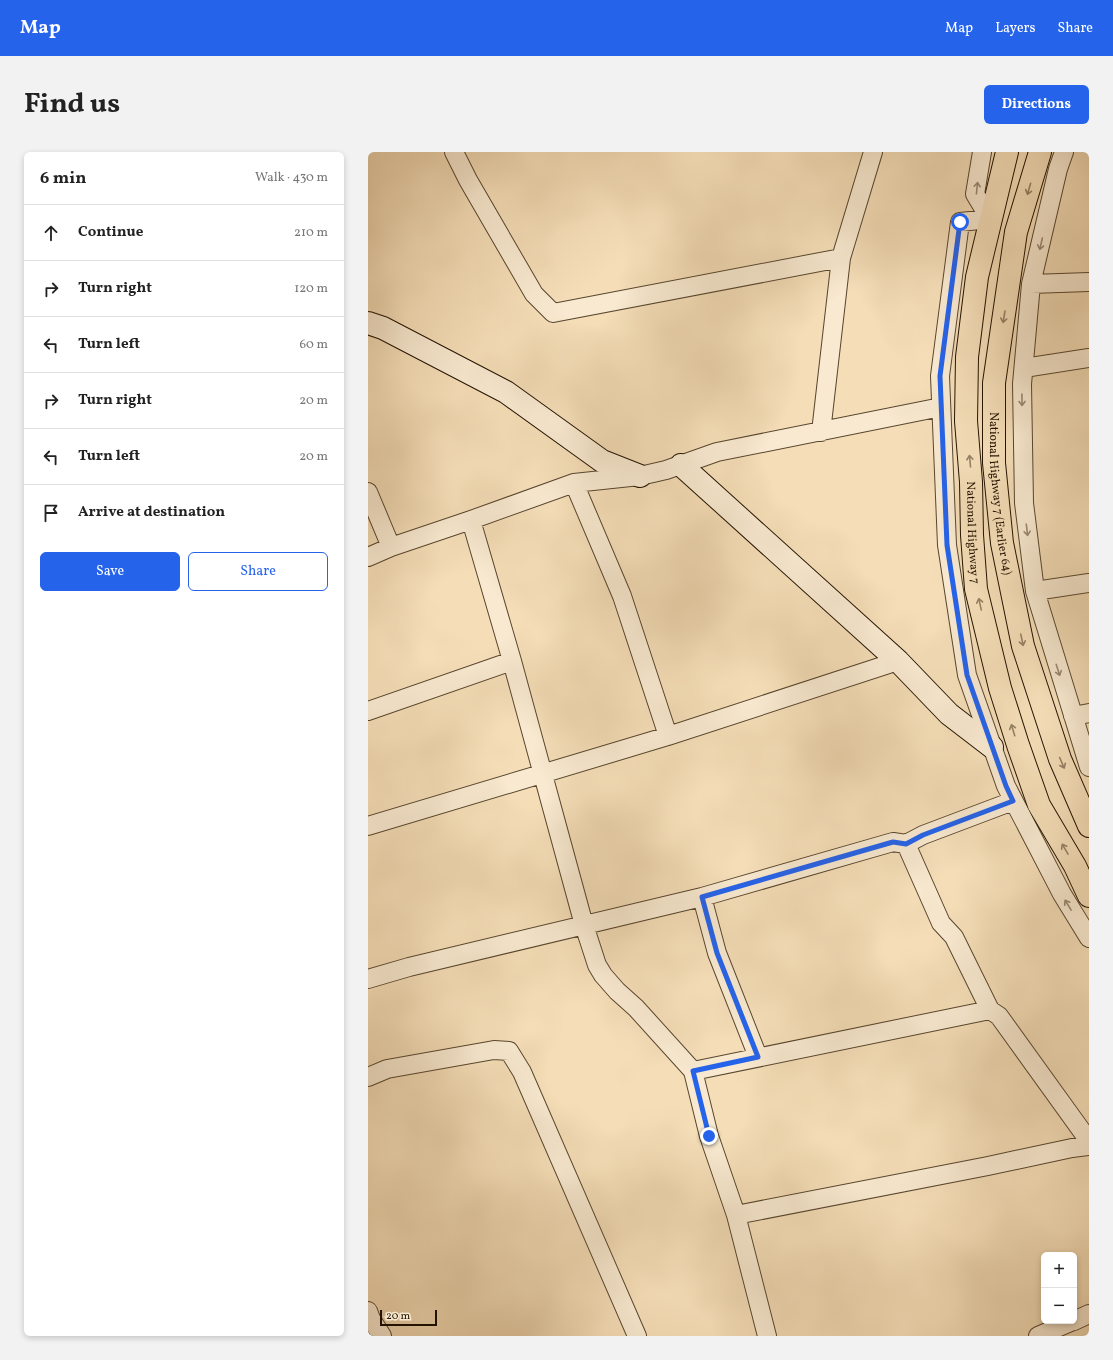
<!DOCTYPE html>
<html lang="en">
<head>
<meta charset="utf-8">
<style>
	body { margin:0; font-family:Vollkorn,serif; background:#f2f2f2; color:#222 }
	.controls { position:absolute; right:12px; bottom:12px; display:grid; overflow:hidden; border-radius:6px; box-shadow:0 2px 6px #0003 }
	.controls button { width:36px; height:36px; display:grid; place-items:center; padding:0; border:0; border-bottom:1px solid #e0e0e0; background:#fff; color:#222; font:20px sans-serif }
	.scale { position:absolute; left:12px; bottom:10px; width:57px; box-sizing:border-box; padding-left:4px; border:2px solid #241301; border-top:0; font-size:11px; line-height:14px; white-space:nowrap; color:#241301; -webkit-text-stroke:3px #f8e9d0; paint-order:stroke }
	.stop { position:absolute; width:12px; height:12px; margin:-9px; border:3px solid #2563eb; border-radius:50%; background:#fff }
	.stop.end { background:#2563eb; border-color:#fff; box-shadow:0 1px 4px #0008 }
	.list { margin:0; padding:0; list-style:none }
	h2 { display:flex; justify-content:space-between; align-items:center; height:52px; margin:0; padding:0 16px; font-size:17px }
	h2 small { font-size:13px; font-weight:400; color:#767676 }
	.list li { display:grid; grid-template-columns:26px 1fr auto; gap:12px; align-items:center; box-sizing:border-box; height:56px; padding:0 16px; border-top:1px solid #e0e0e0 }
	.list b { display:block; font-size:15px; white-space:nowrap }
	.list em { font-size:13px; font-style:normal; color:#767676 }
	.actions { display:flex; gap:8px; padding:12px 16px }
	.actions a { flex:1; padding:9px 0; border:1px solid #2563eb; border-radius:6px; text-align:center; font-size:14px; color:#2563eb }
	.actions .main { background:#2563eb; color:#fff }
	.icon { flex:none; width:22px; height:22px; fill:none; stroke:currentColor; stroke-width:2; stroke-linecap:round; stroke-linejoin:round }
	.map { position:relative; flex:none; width:721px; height:1184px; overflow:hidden; border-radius:6px }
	header { display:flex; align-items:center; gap:24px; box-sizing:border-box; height:56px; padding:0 20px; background:#2563eb; color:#fff }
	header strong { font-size:19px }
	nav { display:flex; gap:22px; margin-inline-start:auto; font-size:14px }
	.intro { display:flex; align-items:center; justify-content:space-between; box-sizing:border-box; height:96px; padding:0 24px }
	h1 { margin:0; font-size:28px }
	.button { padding:10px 18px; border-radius:6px; background:#2563eb; color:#fff; font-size:14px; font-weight:700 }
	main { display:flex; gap:24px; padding:0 24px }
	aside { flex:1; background:#fff; border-radius:6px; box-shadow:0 2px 6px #0003 }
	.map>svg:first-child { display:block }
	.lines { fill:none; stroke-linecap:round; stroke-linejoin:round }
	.street-casing { stroke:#58462e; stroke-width:20 }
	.secondary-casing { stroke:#241301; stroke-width:24 }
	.highway-casing { stroke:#241301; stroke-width:24 }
	.street { stroke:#f8e9d0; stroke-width:18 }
	.secondary { stroke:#f8e9d0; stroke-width:22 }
	.highway { stroke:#f4ddb7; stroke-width:22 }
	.oneway { stroke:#998973 }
	.oneway2 { stroke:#968265 }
	.route { stroke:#2563eb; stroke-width:5 }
	.labels { text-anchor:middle; stroke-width:4; stroke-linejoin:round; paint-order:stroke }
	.street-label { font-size:12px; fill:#241301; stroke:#f8e9d0 }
</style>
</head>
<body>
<header>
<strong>Map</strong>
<nav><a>Map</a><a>Layers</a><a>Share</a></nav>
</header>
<div class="intro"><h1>Find us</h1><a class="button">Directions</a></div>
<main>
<aside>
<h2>6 min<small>Walk · 430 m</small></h2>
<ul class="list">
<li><svg class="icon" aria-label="ahead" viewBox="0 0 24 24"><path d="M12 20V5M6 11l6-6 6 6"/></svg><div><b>Continue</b></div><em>210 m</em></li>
<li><svg class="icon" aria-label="right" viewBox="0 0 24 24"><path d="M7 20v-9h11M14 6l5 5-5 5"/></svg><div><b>Turn right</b></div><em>120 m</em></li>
<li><svg class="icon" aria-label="left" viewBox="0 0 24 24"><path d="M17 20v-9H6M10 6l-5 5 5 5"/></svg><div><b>Turn left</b></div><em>60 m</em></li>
<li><svg class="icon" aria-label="right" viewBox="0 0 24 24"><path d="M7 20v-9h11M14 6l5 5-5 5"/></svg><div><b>Turn right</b></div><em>20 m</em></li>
<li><svg class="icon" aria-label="left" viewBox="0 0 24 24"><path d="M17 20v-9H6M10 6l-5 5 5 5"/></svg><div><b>Turn left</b></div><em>20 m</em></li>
<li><svg class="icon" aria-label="arrive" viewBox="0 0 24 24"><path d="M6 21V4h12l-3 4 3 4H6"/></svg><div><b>Arrive at destination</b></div></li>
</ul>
<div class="actions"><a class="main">Save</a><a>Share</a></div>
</aside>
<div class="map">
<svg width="721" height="1184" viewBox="0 0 721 1184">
	<rect width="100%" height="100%" fill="#f4ddb7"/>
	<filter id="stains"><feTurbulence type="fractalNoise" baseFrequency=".005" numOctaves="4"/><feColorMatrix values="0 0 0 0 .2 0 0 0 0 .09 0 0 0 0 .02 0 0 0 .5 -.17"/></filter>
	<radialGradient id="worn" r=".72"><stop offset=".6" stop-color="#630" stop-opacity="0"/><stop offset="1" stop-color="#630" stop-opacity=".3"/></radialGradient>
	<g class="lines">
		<defs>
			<path id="street" d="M86,0L100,28L166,142L185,161L473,106
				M614,0L607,42L622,67L592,70L572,224L579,393L599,523L638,634L694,742L721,786
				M696,0L690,17L663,132L654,232L656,351L667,439L721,615
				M663,132L721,130
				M656,216L721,206
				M453,280L473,106L505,0
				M206,331L254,444L300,584
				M0,340L23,395
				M103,368L144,509L216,773L229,813L235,823L249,839L268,856L325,919L341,984L368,1063L399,1184
				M0,405L23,395L103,368L206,331L272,324L298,318L349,300L573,255
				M667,439L721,431
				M0,559L144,509
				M705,564L721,561
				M0,674L300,584L530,509
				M538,692L555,683L645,649
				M334,745L349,801L390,905
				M0,827L41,815L334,745L525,690L538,692L573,771L586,785L622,858L631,864L721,989
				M325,919L622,858
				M0,925L19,917L126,898L141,899L154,920L269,1184
				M368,1063L620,1014L704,996L721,994
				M0,1159L3,1167L14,1184
				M706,1169L721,1162
				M670,1184L705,1169"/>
			<path id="secondary" d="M0,171L15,176L138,240L234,309L272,324
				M313,313L530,509L581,562L624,595"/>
			<g id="highway">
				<path id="s1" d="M639,0L609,125L599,205L598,269L603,330L604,383L608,437L632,536L650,593L671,653L707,714L721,744"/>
				<path id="s2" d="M672,0L648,80L626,231V311L634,391L655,494L692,607L721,674"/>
			</g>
		</defs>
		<!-- street casing -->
		<use href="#street" class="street-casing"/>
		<!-- secondary casing -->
		<use href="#secondary" class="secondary-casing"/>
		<!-- highway casing -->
		<use href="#highway" class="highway-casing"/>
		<!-- street -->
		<use href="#street" class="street"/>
		<!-- secondary -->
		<use href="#secondary" class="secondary"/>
		<!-- highway -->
		<use href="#highway" class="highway"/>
	</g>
	<!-- one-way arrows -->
	<defs><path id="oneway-shaft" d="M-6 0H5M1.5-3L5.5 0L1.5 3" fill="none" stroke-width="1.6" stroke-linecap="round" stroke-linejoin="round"/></defs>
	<g class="oneway">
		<use href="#oneway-shaft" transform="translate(609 36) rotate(-84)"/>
		<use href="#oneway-shaft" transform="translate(673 92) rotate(103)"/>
		<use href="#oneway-shaft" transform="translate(654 248) rotate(89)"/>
		<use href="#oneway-shaft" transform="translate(659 378) rotate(83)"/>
		<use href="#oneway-shaft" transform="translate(690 518) rotate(72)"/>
		<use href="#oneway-shaft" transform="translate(700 753) rotate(-122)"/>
	</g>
	<g class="oneway2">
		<use href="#oneway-shaft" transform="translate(661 37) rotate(106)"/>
		<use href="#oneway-shaft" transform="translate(636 165) rotate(99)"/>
		<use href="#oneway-shaft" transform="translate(602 309) rotate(-95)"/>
		<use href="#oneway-shaft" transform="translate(612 452) rotate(-102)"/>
		<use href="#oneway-shaft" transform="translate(654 488) rotate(78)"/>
		<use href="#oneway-shaft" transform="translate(645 578) rotate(-107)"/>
		<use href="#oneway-shaft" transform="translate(694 611) rotate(67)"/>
		<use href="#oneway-shaft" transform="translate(697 697) rotate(-120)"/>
	</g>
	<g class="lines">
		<!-- route -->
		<path class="route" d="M341,984L325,919L390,905L349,801L334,745L525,690L538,692L555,683L645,649L638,634L599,523L579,393L572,224L592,70"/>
	</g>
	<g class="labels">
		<!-- street labels -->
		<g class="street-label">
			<text dy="4" stroke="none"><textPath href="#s2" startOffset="347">National Highway 7 (Earlier 64)</textPath></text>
			<text dy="4" stroke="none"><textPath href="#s1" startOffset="385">National Highway 7</textPath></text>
		</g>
	</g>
	<rect width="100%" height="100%" filter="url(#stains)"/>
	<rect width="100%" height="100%" fill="url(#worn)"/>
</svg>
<div class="controls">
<button>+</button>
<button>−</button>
</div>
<div class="scale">20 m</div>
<div class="stop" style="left:592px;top:70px"></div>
<div class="stop end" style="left:341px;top:984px"></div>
</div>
</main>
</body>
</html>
